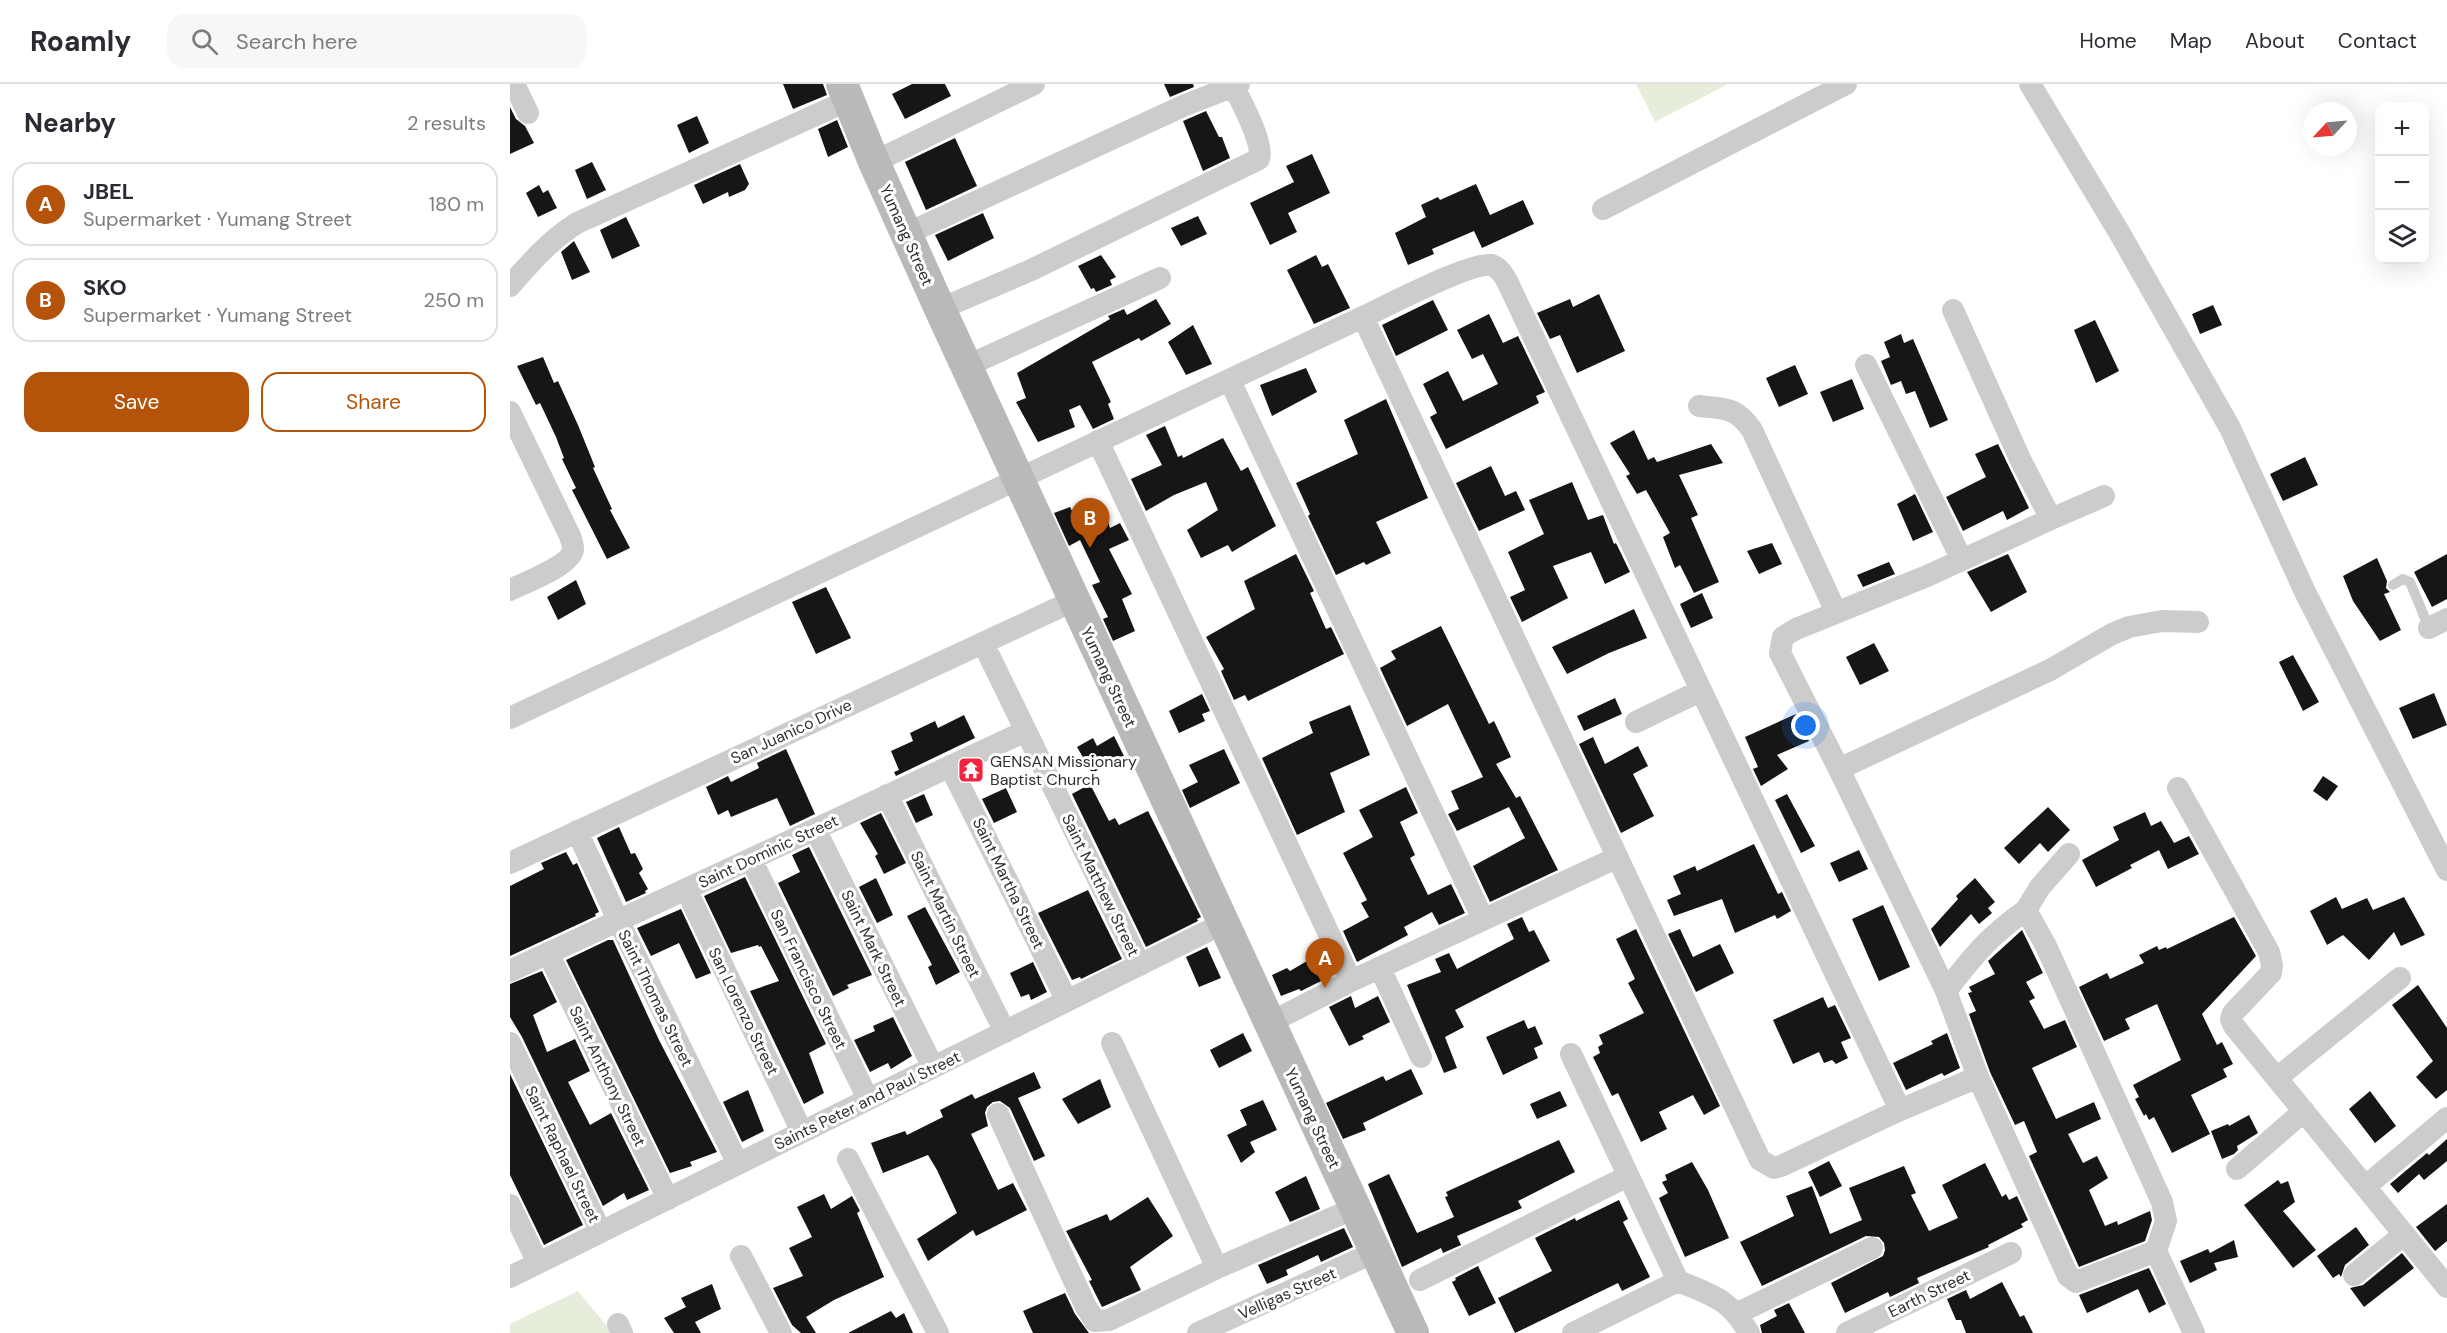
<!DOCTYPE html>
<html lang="en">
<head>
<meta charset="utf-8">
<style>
	body { margin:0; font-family:"DM Sans",sans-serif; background:#f7f7f7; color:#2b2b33 }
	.controls { position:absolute; right:18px; top:18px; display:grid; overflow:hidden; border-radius:12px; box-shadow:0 6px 24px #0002 }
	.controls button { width:54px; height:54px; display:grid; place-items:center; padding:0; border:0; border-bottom:2px solid #e1e1e2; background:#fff; color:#2b2b33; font:30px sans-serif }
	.compass { position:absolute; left:1793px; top:18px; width:54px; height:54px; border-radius:50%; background:#fff; box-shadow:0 6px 24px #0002; rotate:244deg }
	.you { position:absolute; left:1296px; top:642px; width:21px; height:21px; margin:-15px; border:4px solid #fff; border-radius:50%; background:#1a73e8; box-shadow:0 0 0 9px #1a73e833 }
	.badge { display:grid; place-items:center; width:39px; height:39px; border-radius:50%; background:#b45309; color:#fff; font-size:20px; font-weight:700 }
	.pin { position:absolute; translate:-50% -50px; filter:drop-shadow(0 2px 3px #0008) }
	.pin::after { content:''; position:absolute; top:32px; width:21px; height:18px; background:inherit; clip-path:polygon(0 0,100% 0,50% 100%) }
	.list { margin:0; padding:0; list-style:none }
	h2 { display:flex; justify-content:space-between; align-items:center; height:78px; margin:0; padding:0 24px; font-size:26px }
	h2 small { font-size:20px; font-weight:400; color:#7c7c81 }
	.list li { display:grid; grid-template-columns:39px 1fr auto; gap:18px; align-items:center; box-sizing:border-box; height:84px; margin:0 12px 12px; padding:0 12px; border:2px solid #e1e1e2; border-radius:18px }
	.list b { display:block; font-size:22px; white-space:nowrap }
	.list p { margin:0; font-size:20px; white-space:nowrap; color:#7c7c81 }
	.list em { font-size:20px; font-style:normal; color:#7c7c81 }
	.actions { display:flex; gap:12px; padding:18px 24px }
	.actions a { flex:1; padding:14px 0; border:2px solid #b45309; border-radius:18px; text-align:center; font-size:21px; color:#b45309 }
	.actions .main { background:#b45309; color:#fff }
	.icon { flex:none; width:33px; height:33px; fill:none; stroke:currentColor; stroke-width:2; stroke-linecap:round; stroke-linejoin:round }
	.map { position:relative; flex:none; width:1937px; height:1249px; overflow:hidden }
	header { display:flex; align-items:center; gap:36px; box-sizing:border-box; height:84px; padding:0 30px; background:#fff; border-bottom:2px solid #e1e1e2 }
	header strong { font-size:28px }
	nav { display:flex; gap:33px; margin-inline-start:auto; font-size:21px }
	.search { width:420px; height:54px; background:#f7f7f7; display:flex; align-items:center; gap:15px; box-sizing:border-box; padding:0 21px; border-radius:18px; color:#7c7c81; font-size:22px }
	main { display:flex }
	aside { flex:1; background:#fff }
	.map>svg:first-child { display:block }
	.green { fill:#e6eddb }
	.building { fill:#161616 }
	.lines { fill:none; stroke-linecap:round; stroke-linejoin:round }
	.lane { stroke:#ccc; stroke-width:10 }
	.street { stroke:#ccc; stroke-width:22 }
	.secondary { stroke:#b9b9b9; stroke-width:32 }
	.labels { text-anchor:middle; stroke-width:6; stroke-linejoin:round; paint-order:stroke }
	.street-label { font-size:16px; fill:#2f2f2f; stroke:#fff }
	.poi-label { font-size:16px; fill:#2f2f2f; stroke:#fff; text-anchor:start }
</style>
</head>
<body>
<header>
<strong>Roamly</strong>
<div class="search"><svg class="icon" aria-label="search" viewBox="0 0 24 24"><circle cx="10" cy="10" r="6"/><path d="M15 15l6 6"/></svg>Search here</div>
<nav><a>Home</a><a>Map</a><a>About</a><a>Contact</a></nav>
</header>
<main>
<aside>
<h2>Nearby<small>2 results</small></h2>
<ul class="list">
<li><span class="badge">A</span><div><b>JBEL</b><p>Supermarket · Yumang Street</p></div><em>180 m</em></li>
<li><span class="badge">B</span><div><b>SKO</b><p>Supermarket · Yumang Street</p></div><em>250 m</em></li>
</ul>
<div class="actions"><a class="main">Save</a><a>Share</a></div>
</aside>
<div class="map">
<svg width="1937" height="1249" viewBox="0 0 1937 1249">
	<rect width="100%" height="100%" fill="#fff"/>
	<!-- green -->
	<path class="green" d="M1126,0H1218L1145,38Z
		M68,1207L103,1249H0V1240Z"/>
	<!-- building -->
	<path class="building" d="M273,0H313L317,11L283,25Z
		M402,0H435L441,12L395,35L382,10Z
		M654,0H683L684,3L660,13Z
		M0,23L6,35L15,42L24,59L0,70Z
		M696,27L709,53H712L720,74L693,87L673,37Z
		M187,32L199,59L179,69L167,41Z
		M327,36L338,63L318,73L308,45Z
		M445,54L467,102L416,126L395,78Z
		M802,70L820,109L778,129L787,148L760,161L740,119L784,98L776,82Z
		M82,78L96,106L77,115L65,86Z
		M230,80L239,100L235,106L219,113L218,108L193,120L184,101Z
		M966,100L980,131L1013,116L1024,140L972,164L964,147L922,165L924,170L898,181L885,149L916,133L911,121L928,113L930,116Z
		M29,101L33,109L38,106L47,124L28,133L16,109Z
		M473,129L484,154L438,177L425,151Z
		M688,132L697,150L671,162L661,144Z
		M116,133L130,162L102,175L90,146Z
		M64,157L80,188L62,196L51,168Z
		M591,171L606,193L600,196L602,201L586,208L584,204L581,205L568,182Z
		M806,171L812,183L818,180L840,224L804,240L777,186Z
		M1089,210L1115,267L1067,289L1050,251L1040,255L1027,229L1060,215L1063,223Z
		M646,215L661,240L631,257L629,254L582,278L601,318L598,320L604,335L583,345L570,321L559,326L565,343L528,358L506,318L516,314L507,289L600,235L598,232L614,225L617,231Z
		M923,216L938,246L886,272L872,241Z
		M1703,221L1712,241L1690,250L1682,230Z
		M979,230L993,259L1008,252L1035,308L1026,312L1029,319L936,365L920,333L927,329L913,300L938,287L953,317L988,300L973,270L962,275L947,246Z
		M1585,236L1609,287L1586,299L1564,246Z
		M683,241L702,280L676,291L658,258Z
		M1391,250L1394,259L1403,255L1438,336L1420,344L1405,307L1396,310L1391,297L1381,301L1371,277L1380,273L1374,258Z
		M33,273L44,299L48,297L68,341L85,383L83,384L102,425L100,426L120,464L97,475L62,406L66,404L52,375L54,374L46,353L30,319L26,321L7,282Z
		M1285,281L1298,310L1269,323L1256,294Z
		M796,284L807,308L762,332L750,301Z
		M1342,295L1354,325L1323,338L1310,308Z
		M876,315L918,414L866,438L881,469L856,481L854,478L826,491L798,432L800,430L786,399L848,370L834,336Z
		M655,342L668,373L672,371L673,374L713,354L731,387L738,383L766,442L722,468L718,461L691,474L677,446L708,426L696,398L664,411L636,427L621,395L652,381L636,351Z
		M1124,346L1138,376L1144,373L1147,378L1201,360L1213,379L1169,391L1188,431L1181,434L1209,498L1184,509L1170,481L1165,484L1153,453L1160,449L1136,406L1127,410L1116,392L1120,390L1100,359Z
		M1488,360L1519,424L1497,436L1493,427L1453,447L1436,413L1476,393L1465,370Z
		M1795,373L1808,401L1773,417L1760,390Z
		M981,382L995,412L1006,407L1015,426L969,447L946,399Z
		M1062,398L1078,436L1093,431L1104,460L1106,459L1120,488L1095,500L1081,468L1043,482L1058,514L1012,538L1000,513L1015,506L998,468L1034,450L1019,416Z
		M1405,410L1423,448L1403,457L1387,420Z
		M586,419L592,433L596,431L600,444L610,439L619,456L599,465L622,510L612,515L625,547L603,557L593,535L598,533L582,501L590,498L570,456L559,462L544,429L560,423L563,429Z
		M1262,459L1272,480L1249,490L1237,467Z
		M786,470L804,507L800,509L816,545L821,543L834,570L738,617L735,611L724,616L711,587L714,585L696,553L745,525L734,497Z
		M1498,470L1517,508L1481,528L1457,488Z
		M1937,470V515L1922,523L1904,488Z
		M1867,474L1877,497L1876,504L1880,508L1874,510L1891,546L1870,557L1843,517L1833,492Z
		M1379,478L1385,490L1353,503L1347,491Z
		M66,496L76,520L48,536L37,513Z
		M316,503L341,554L306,570L282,518Z
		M1192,509L1203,534L1181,544L1170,520Z
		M1124,525L1137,554L1099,569L1057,590L1042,563Z
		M931,542L979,640L984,637L1001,673L986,680L1006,714L1010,712L1048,786L980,818L963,782L1015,754L999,723L947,747L938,730L949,725L941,707L973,693L953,652L938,620L897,642L870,584L886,575L881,567Z
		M1364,559L1379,587L1350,601L1336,573Z
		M1783,571L1809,618L1793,627L1769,578Z
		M1924,609L1937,641L1903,655L1889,624Z
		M692,610L700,627L692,630L695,637L669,649L659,627Z
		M1105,614L1112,630L1074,647L1067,632Z
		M840,621L860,671L820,689L835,728L787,751L752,674L803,649L799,638Z
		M1286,630L1299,657L1267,671L1278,685L1251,702L1243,685L1248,683L1235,653Z
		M454,631L465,654L386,692L384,688L389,686L381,667L403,657L400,649L425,637L428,644Z
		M604,652L614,672L582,689L567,663L583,654L587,662Z
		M1083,653L1095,680L1128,662L1138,682L1123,690L1144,732L1111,749L1069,660Z
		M276,665L305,730L280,742L267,714L221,733L218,726L208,731L196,703L218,692L221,698L249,684L247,679Z
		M714,665L730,699L680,724L672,706L688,698L679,681Z
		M1813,692L1828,702L1817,717L1803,707Z
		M580,700L599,737L605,734L609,741L638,727L691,833L687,835L688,837L636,863L562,710Z
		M896,703L908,729L890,738L905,771L900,774L918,811L941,800L955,829L929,841L922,828L894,843L898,851L847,878L833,847L859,833L851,819L857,816L833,769L863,753L849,726Z
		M496,704L507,728L484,739L472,715Z
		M414,710L423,731L406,739L396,718Z
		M1277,710L1305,762L1291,769L1265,716Z
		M1538,723L1560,746L1538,768L1530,759L1509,780L1494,764Z
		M1635,728L1641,742L1651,737L1664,759L1679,752L1689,770L1658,785L1649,766L1620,781L1622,784L1586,803L1572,776L1609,756L1603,743Z
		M371,729L396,779L374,790L365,772L368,770L350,739Z
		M109,743L121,770L125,769L133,785L129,789L138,805L135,807L136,809L116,818L87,754Z
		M1244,760L1268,810L1272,808L1281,827L1267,835L1265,831L1225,849L1212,815L1164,832L1157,816L1171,810L1163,792L1185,782L1187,787Z
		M299,763L362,891L337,901L339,904L323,912L268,799L290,788L282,771Z
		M1349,766L1358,785L1329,798L1320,779Z
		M56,768L63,781L67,779L89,828L85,830L86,832L0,872V802L34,785L31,779Z
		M235,793L316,960L299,969L314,1009L294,1020L240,907L269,897L251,862L249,863L248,861L221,869L194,812Z
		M366,794L383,831L367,839L349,803Z
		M1465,794L1485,818L1478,824L1482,829L1469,840L1461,830L1430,863L1421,845L1448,815L1446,812Z
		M578,806L612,875L571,895L570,893L562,896L528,829Z
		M1826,813L1832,825L1857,814L1863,826L1894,813L1915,851L1891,862L1884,848L1859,876L1833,851L1817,861L1800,827Z
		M1373,821L1400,883L1369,897L1342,835Z
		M415,823L450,888L426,901L418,883L422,881L397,832Z
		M171,825L201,889L186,895L169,859L141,872L127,844Z
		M1012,833L1019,848L1024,846L1040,877L945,926L954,943L935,953L947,984L934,989L897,901L931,888L925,875L939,869L947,885L1004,855L997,840Z
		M1724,833L1746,872L1692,930L1707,961L1712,958L1723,980L1713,985L1717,993L1681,1011L1700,1050L1662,1069L1644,1033L1639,1036L1636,1030L1634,1032L1625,1015L1629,1013L1623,1001L1671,976L1647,920L1615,935L1620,945L1594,957L1569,903L1597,889L1600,895L1634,879L1629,871L1647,862L1649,866L1656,863L1657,865Z
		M1126,845L1210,1022L1194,1031L1183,1011L1149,1028L1157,1045L1131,1058L1108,1009L1102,1012L1083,973L1090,969L1088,963L1093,960L1089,951L1134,929L1118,899L1125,895L1106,855Z
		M1170,845L1183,873L1210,860L1224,889L1186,908L1158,850Z
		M1512,846L1533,889L1516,898L1525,914L1519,917L1534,945L1555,936L1567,963L1522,984L1546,1035L1584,1018L1591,1035L1558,1050L1573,1079L1587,1072L1598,1094L1579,1106L1595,1142L1607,1137L1608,1141L1640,1127L1642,1136L1635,1157L1569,1183L1519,1072L1527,1068L1514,1037L1505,1041L1480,988L1459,930L1466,927L1458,909L1462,908L1459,903L1485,890L1478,877Z
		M98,856H103L149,956L207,1068L180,1078L182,1082L160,1089L56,876Z
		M697,863L711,894L689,903L676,873Z
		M814,872L823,891L791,907L789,905L771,912L762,891L777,884L780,887L797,877L798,879Z
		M523,878L537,908L521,916L519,910L511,913L500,889Z
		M32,887L47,918L23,931L37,968L65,955L80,987L58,998L80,1041L101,1029L139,1106L117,1116L114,1109L93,1122L12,953L0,933V900Z
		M1908,901L1937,944V1006L1926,1015L1906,993L1923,977L1882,921Z
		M841,912L845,924L868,912L880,938L852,952L854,955L839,962L819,923Z
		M1313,913L1318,924L1325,921L1341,954L1331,958L1338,974L1326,980L1322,976L1314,979L1309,968L1283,980L1263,936Z
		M383,933L402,972L381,985L378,979L360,988L344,956L365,947L363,942Z
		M1014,936L1018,945L1025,942L1033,960L1024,964L1028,974L993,991L976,953Z
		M733,949L742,967L709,984L700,966Z
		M1437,949L1450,984L1434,992L1432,989L1396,1006L1383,979L1423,960L1421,957Z
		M901,985L913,1010L853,1039L856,1046L833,1055L816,1019L873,992L876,997Z
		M524,988L531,1004L508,1014L535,1072L524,1077L500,1024L490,1017L483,1018L477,1023L475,1029L478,1042L461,1050L488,1106L503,1099L517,1126L466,1152L463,1146L418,1177L407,1155L447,1129L427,1086L418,1071L373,1089L361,1059L395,1047L397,1051L433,1033L430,1026L462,1010L465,1015Z
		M0,990L73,1141L34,1161L0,1091Z
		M590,995L601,1023L568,1040L552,1015Z
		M238,1006L254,1047L232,1058L213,1018Z
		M1050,1007L1057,1022L1027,1035L1020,1020Z
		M1860,1007L1886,1042L1865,1059L1839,1025Z
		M753,1016L767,1046L740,1058L745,1068L731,1079L717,1051L737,1041L730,1026Z
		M1739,1031L1748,1049L1727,1062L1728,1066L1724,1070L1712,1075L1701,1047L1718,1040L1719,1042Z
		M1937,1055V1077L1914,1096L1909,1090L1888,1109L1880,1100L1917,1069L1919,1071Z
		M1049,1056L1065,1088L1008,1117L1012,1124L947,1152L951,1161L933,1169L931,1164L892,1183L858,1100L879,1090L907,1149L944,1133L935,1113L938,1112L936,1108Z
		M1319,1077L1332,1102L1310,1113L1298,1088Z
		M1182,1078L1198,1106L1219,1154L1175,1173L1149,1114L1158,1109L1152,1098L1157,1096L1155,1091Z
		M1475,1079L1492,1113L1496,1110L1499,1116L1507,1112L1518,1136L1511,1140L1513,1143L1478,1161L1479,1163L1407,1194L1409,1199L1380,1213L1378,1208L1335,1229L1321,1199L1373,1172L1375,1166L1374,1159L1369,1153L1356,1152L1252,1202L1230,1158L1284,1132L1276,1112L1302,1102L1320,1150L1352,1136L1339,1104L1394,1082L1406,1109L1401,1111L1419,1147L1448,1134L1432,1101Z
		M796,1092L810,1125L780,1138L765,1108Z
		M1768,1096L1771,1100L1778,1097L1785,1118L1773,1127L1806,1166L1783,1184L1734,1121Z
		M314,1110L321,1125L342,1112L350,1127L347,1129L374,1193L324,1216L296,1233L306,1249H291L282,1241L263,1204L293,1192L279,1164L302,1153L287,1123Z
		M638,1113L663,1152L620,1183L631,1206L592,1223L579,1197L582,1196L556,1147L597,1130L600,1137Z
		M1109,1116L1118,1135L1113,1138L1140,1193L1112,1207L1108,1199L1005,1249L988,1214L1042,1187L1025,1154L1065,1134L1066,1137Z
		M1937,1120V1157L1925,1167L1906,1143Z
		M1846,1143L1859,1161L1835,1181L1831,1193L1829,1190L1823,1194L1807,1172Z
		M834,1144L843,1163L811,1178L808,1171L776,1186L778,1191L757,1200L748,1181Z
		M1724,1156L1728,1173L1704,1179L1707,1186L1680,1199L1670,1177L1698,1165L1700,1169Z
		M1892,1169L1904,1184L1854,1223L1840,1204L1853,1201Z
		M968,1182L986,1219L959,1232L942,1198L946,1196L945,1194Z
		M1639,1184L1656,1220L1639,1229L1628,1205L1577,1229L1569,1211Z
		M1492,1198L1510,1233L1514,1231L1523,1249H1456L1451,1236H1446L1437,1215L1456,1206L1460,1215Z
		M202,1200L211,1225L185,1238L191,1249H164L154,1234L176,1223L171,1214Z
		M555,1209L565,1230L579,1249H523L513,1227Z
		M1279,1219L1295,1249H1252L1250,1241L1267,1232L1264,1226Z
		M381,1227L386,1234L394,1229L403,1249H338Z"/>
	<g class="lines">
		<!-- lane -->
		<path class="lane" d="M1883,501L1893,495L1900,498L1919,544"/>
		<!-- street -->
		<path class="street" d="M4,0L18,29
			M1520,0L1609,148L1720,344L1796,510L1937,786
			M364,78L524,0
			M1093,125L1336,0
			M396,150L673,22L729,0
			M0,202C21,178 40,156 67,139L339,16
			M430,225L519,187L749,75C754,58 731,18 724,3
			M1443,226L1511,377L1541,435L1417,492L1286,545L1273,553L1270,569L1329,685L1436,907L1468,993L1558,1192L1566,1198L1646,1167L1656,1137L1652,1118L1536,862L1516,826L1530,803L1559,770
			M853,233L1250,1076L1264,1084L1271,1082L1390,1026L1468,993
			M1356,281L1452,476
			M457,282L650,194
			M720,297L973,835
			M1189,322C1216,325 1226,323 1242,346L1326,528
			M0,328L60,452C61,456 64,462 63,466C60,482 14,499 0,506
			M588,357L841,897
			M1541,435L1594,412
			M1919,544L1937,535
			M473,559L630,881
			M0,634L853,233C877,222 960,178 981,181C989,183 993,190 997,197L1390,1026
			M1126,638L1190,607
			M440,682L557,917
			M1329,685L1540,586L1602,550L1619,543L1652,537L1688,538
			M1668,704L1759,868L1762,881L1761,889L1723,929L1721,935L1724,942L1937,1203
			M377,711L495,948
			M305,745L423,983
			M67,747L108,836L228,1080
			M241,775L358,1015
			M0,779L563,517
			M176,805L292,1048
			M38,869L158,1115
			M870,884L911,973
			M0,887L516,647
			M1436,907C1463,872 1479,852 1516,826
			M759,939L841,897L1106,774
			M0,959L91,1148
			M602,959L707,1184
			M1061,970L1168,1197C1202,1211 1220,1215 1239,1249
			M1767,994L1890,894
			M488,1030L576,1223L585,1237L599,1236L707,1184L845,1124
			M338,1075L428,1249
			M1727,1085L1794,1027
			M1856,1102L1937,1034
			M0,1121L28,1179
			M1646,1167L1684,1249
			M231,1172L271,1249
			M1844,1191L1893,1151
			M0,1193L714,839
			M910,1196L1118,1092
			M1228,1229L1362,1164
			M108,1240L112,1249
			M688,1249L865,1168
			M1063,1249L1168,1197
			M1337,1249L1501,1169"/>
		<!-- secondary -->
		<path class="secondary" d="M332,0L364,78L430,225L903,1249"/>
	</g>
	<!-- icons -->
	<defs>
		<symbol id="temple-square" viewBox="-11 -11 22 22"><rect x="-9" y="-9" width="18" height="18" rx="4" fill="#f2253f" stroke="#fff"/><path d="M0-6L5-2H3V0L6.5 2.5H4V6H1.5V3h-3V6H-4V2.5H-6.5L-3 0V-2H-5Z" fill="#fff"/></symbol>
	</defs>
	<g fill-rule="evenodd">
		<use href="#temple-square" x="446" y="671" width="30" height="30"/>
	</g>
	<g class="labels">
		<!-- street labels -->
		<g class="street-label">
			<text transform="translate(397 151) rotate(66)" y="6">Yumang Street</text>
			<text transform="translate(599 593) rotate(65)" y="6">Yumang Street</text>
			<text transform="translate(281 647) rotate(-25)" y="6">San Juanico Drive</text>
			<text transform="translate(258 767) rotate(-25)" y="6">Saint Dominic Street</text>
			<text transform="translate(499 799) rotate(64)" y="6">Saint Martha Street</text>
			<text transform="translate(591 801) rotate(64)" y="6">Saint Matthew Street</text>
			<text transform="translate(436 830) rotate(64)" y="6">Saint Martin Street</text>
			<text transform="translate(364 864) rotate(64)" y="6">Saint Mark Street</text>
			<text transform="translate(299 895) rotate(64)" y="6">San Francisco Street</text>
			<text transform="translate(146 914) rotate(64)" y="6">Saint Thomas Street</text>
			<text transform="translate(234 927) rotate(64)" y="6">San Lorenzo Street</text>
			<text transform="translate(98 992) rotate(64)" y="6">Saint Anthony Street</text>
			<text transform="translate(357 1016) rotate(-26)" y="6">Saints Peter and Paul Street</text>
			<text transform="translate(803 1034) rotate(65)" y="6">Yumang Street</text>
			<text transform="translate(53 1070) rotate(64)" y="6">Saint Raphael Street</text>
			<text transform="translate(777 1209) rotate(-24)" y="6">Velligas Street</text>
			<text transform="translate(1419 1209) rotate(-26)" y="6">Earth Street</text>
		</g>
		<!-- poi labels -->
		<g class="poi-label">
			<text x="480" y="683">GENSAN Missionary<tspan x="480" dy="18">Baptist Church</tspan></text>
		</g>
	</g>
</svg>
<div class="controls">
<button>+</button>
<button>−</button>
<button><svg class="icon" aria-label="layers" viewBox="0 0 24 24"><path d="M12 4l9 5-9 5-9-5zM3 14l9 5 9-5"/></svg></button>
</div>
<svg class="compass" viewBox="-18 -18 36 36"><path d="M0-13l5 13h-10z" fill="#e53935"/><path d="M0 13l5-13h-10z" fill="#7c7c81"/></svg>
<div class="you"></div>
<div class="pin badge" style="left:815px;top:904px">A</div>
<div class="pin badge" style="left:580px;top:464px">B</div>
</div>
</main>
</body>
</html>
